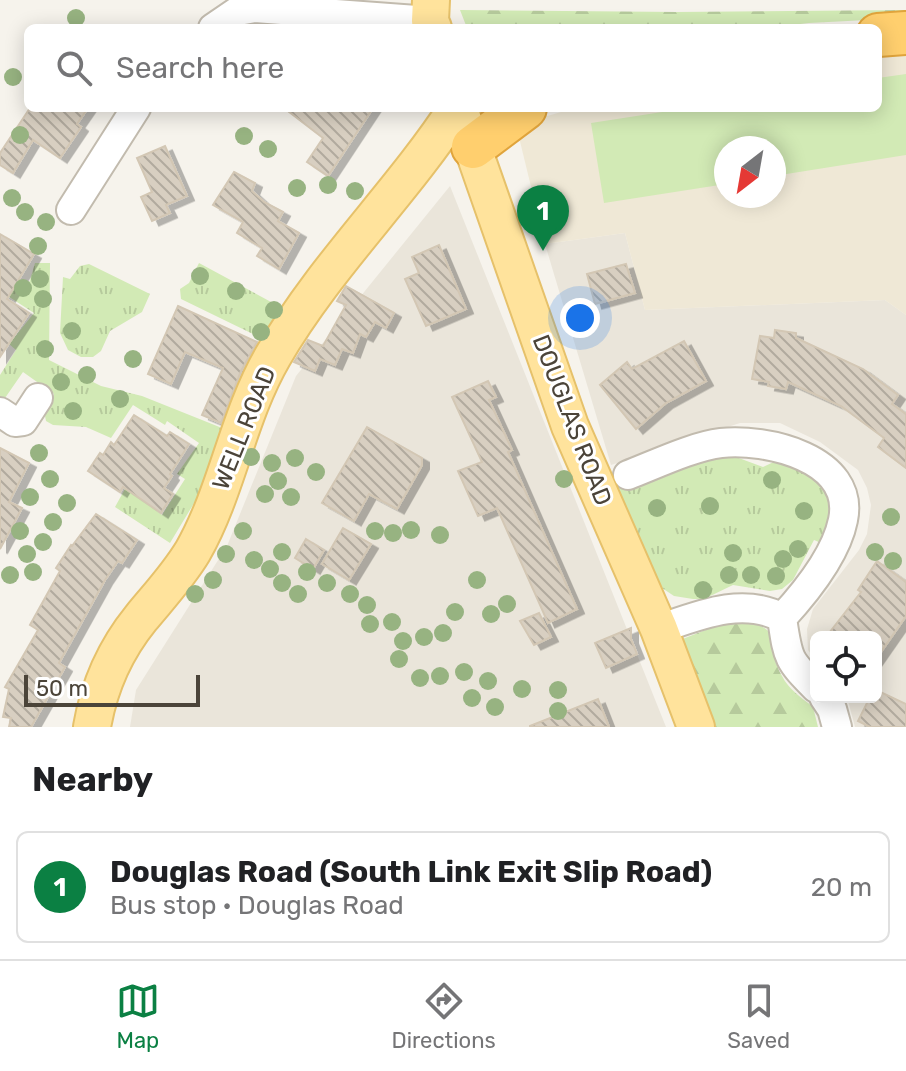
<!DOCTYPE html>
<html lang="en">
<head>
<meta charset="utf-8">
<style>
	body { margin:0; font-family:Rubik,sans-serif; background:#f6f6f6; color:#202124 }
	.controls { position:absolute; right:24px; bottom:24px; display:grid; overflow:hidden; border-radius:12px; box-shadow:0 4px 20px #0003 }
	.controls button { width:72px; height:72px; display:grid; place-items:center; padding:0; border:0; border-bottom:2px solid #e0e0e0; background:#fff; color:#202124; font:40px sans-serif }
	.compass { position:absolute; left:714px; top:136px; width:72px; height:72px; border-radius:50%; background:#fff; box-shadow:0 4px 20px #0003; rotate:211deg }
	.scale { position:absolute; left:24px; bottom:20px; width:176px; box-sizing:border-box; padding-left:8px; border:4px solid #4b4439; border-top:0; font-size:22px; line-height:28px; white-space:nowrap; color:#4b4439; -webkit-text-stroke:6px #fff; paint-order:stroke }
	.you { position:absolute; left:580px; top:318px; width:28px; height:28px; margin:-20px; border:6px solid #fff; border-radius:50%; background:#1a73e8; box-shadow:0 0 0 12px #1a73e833 }
	.badge { display:grid; place-items:center; width:52px; height:52px; border-radius:50%; background:#0b8043; color:#fff; font-size:26px; font-weight:700 }
	.pin { position:absolute; translate:-50% -66px; filter:drop-shadow(0 2px 4px #0008) }
	.pin::after { content:''; position:absolute; top:42px; width:28px; height:24px; background:inherit; clip-path:polygon(0 0,100% 0,50% 100%) }
	.list { margin:0; padding:0; list-style:none }
	h2 { display:flex; justify-content:space-between; align-items:center; height:104px; margin:0; padding:0 32px; font-size:34px }
	h2 small { font-size:26px; font-weight:400; color:#757577 }
	.list li { display:grid; grid-template-columns:52px 1fr auto; gap:24px; align-items:center; box-sizing:border-box; height:112px; margin:0 16px 16px; padding:0 16px; border:2px solid #e0e0e0; border-radius:12px }
	.list b { display:block; font-size:30px; white-space:nowrap }
	.list p { margin:0; font-size:26px; white-space:nowrap; color:#757577 }
	.list em { font-size:26px; font-style:normal; color:#757577 }
	.icon { flex:none; width:44px; height:44px; fill:none; stroke:currentColor; stroke-width:2; stroke-linecap:round; stroke-linejoin:round }
	.map { position:relative; flex:none; width:906px; height:727px; overflow:hidden }
	.search { position:absolute; background:#fff; box-shadow:0 4px 20px #0003; left:24px; right:24px; top:24px; height:88px; display:flex; align-items:center; gap:20px; box-sizing:border-box; padding:0 28px; border-radius:12px; color:#757577; font-size:30px }
	.sheet { height:232px; background:#fff }
	nav { display:flex; justify-content:space-around; align-items:center; box-sizing:border-box; height:112px; border-top:2px solid #e0e0e0; background:#fff; font-size:22px; color:#757577 }
	nav a { display:grid; justify-items:center; gap:4px }
	nav .on { color:#0b8043 }
	.map>svg:first-child { display:block }
	.residential { fill:#eae5da }
	.education { fill:#efe8d6; fill-rule:evenodd }
	.grass { fill:url(#grass-tufts) }
	.forest { fill:url(#forest-firs) }
	.pitch { fill:#d2eab5 }
	.building { fill:url(#building-back-hatch); stroke:#d3c7b4; stroke-width:2; filter:url(#shadow) }
	.lines { fill:none; stroke-linecap:round; stroke-linejoin:round }
	.minor-casing { stroke:#c2bbae; stroke-width:32 }
	.major-casing { stroke:#e6c16a; stroke-width:40 }
	.highway-casing { stroke:#e0a43c; stroke-width:46 }
	.minor { stroke:#fff; stroke-width:28 }
	.major { stroke:#ffe39c; stroke-width:36 }
	.highway { stroke:#ffcf6e; stroke-width:42 }
	.tree { fill:#97b381 }
	.labels { text-anchor:middle; stroke-width:6; stroke-linejoin:round; paint-order:stroke }
	.street-label { font-size:24px; fill:#4b4439; stroke:#fff }
</style>
</head>
<body>
<div class="map">
<svg width="906" height="727" viewBox="0 0 906 727">
	<defs>
		<pattern id="grass-tufts" width="24" height="20" patternUnits="userSpaceOnUse" patternTransform="scale(2)"><rect width="24" height="20" fill="#d2eab5"/><path d="M3 7l-1-3M5 7V3M7 7l1-3M15 17l-1-3M17 17v-4M19 17l1-3" fill="none" stroke="#b6ca9c"/></pattern>
		<pattern id="forest-firs" width="22" height="20" patternUnits="userSpaceOnUse" patternTransform="scale(2)"><rect width="22" height="20" fill="#d2eab5"/><path d="M5 1l3.5 6h-7zM16 11l3.5 6h-7z" fill="#b6ca9c"/></pattern>
		<pattern id="building-back-hatch" width="6" height="6" patternUnits="userSpaceOnUse" patternTransform="scale(2)"><rect width="6" height="6" fill="#d8cfc1"/><path d="M-1 5l2 2M0 0l6 6M5-1l2 2" fill="none" stroke="#b1aa9e"/></pattern>
		<filter id="shadow"><feDropShadow dx="7" dy="4.5" stdDeviation="0" flood-color="#0004"/></filter>
	</defs>
	<rect width="100%" height="100%" fill="#f6f3ec"/>
	<!-- residential -->
	<path class="residential" d="M450,186L666,727H130L136,690L227,546L296,376Z
		M625,233L645,310L885,300L906,315V727H855L847,697H876V637H816V661L808,650L807,629L813,609L859,550L867,534L871,505L867,488L858,470L820,442L780,423H740L611,465L545,244Z"/>
	<!-- education -->
	<path class="education" d="M906,46V315L885,300L645,310L625,233L545,244L516,125L575,108H878V49ZM726,148H774V196H726Z"/>
	<!-- grass -->
	<path class="grass" d="M35,263H50L49,360L101,386L142,396L222,428L211,475L170,543L115,507L126,487L162,515L185,479L177,474L199,443L167,421L165,425L133,405L111,438L86,427L53,425L46,421L45,416L54,394L23,372L5,398L0,399V375L16,350L9,344L34,313L0,291V270L28,287Z
		M199,263L284,309L263,339L181,299L180,289L189,283Z
		M89,264L150,294L142,312L110,331L101,351L93,357H81L68,350L60,333L63,277L70,279L80,266Z
		M728,454L763,467L780,459L825,483C833,516 830,512 821,543L814,540L793,580L782,589L770,591L733,585L704,599H693L674,596L662,588L615,487L618,482Z"/>
	<!-- forest -->
	<path class="forest" d="M460,10L677,12L906,10V18L809,23L766,28H467Z
		M731,620C791,627 761,638 782,676C789,690 801,697 813,707L818,727H716L680,640Z"/>
	<!-- pitch -->
	<path class="pitch" d="M906,74V155L774,176V148H726V184L604,203L591,123L688,108H878V78Z"/>
	<!-- building -->
	<path class="building" d="M30,108H88L77,124L81,127L60,158L33,140L13,173L0,165V153Z
		M284,108H373L328,176L307,162L323,138Z
		M165,146L187,196L166,205L170,213L152,221L141,197L152,192L137,158Z
		M234,172L255,183L252,191L264,202L283,212L278,221L299,233L279,269L257,256L262,248L237,233L243,222L213,205Z
		M0,234L34,254L7,299L29,313L0,357Z
		M439,245L466,309L426,326L405,279L419,273L412,257Z
		M626,264L635,293L595,304L587,274Z
		M346,286L394,313L386,328L375,322L366,337L360,334L353,353L342,349L335,365L320,359L315,371L294,362L308,340L323,346L346,305L337,301Z
		M178,306L257,342L241,371L221,423L202,415L223,368L185,352L171,384L148,374Z
		M775,330L796,333V338L863,369L898,395L892,404L906,414V468L878,447L884,438L841,406L788,382L786,389L768,386L769,382L752,379L760,336L774,338Z
		M684,341L706,381L666,403L636,429L600,385L627,362L632,369Z
		M488,381L496,397L489,400L512,450L508,452L577,609L548,623L497,508L478,516L458,471L482,462L452,397Z
		M134,415L167,436L170,432L189,444L170,474L172,476L164,488L173,494L161,513L123,487L120,492L88,471L100,453L103,455L111,442L114,445Z
		M367,427L422,458V465L397,509L369,494L354,521L322,503Z
		M0,448L29,463L9,502L22,508L0,549Z
		M96,514L137,540L122,563L118,561L105,580L59,663L65,667L31,727H9L11,718L3,717L9,689L5,687L38,630L30,625L60,571L56,568L71,545L72,546Z
		M343,528L371,544L349,580L322,564Z
		M306,539L324,550L313,569L295,558Z
		M877,561L906,582V616L876,659V637H826L861,592L858,590Z
		M539,613L551,637L534,645L520,621Z
		M631,628V639L637,654L606,668L595,643Z
		M876,690L906,704V727H870L858,721L870,697H876Z
		M598,699L609,727H530V726Z"/>
	<g class="lines">
		<defs>
			<path id="minor" d="M213,28L238,11L255,8L430,21
				M71,210L136,108
				M0,412L15,422L23,421L38,398
				M628,475C654,465 694,446 721,443C765,438 856,458 843,520C836,555 806,592 782,618
				M659,629C697,616 743,596 782,618C788,658 787,659 816,688
				M824,697L832,709L837,727"/>
			<path id="major" d="M431,0L430,21L433,28
				M463,120L570,426L659,629L696,727
				M92,727C99,686 115,650 141,618C159,596 178,576 193,551C228,489 237,418 273,356C325,266 401,194 457,108"/>
			<path id="highway" d="M878,35L906,33
				M473,147L525,108"/>
		</defs>
		<!-- minor casing -->
		<use href="#minor" class="minor-casing"/>
		<!-- major casing -->
		<use href="#major" class="major-casing"/>
		<!-- highway casing -->
		<use href="#highway" class="highway-casing"/>
		<!-- minor -->
		<use href="#minor" class="minor"/>
		<!-- major -->
		<use href="#major" class="major"/>
		<!-- highway -->
		<use href="#highway" class="highway"/>
	</g>
	<!-- trees -->
	<g class="tree">
		<circle cx="76" cy="18" r="9"/>
		<circle cx="13" cy="77" r="9"/>
		<circle cx="20" cy="135" r="9"/>
		<circle cx="244" cy="136" r="9"/>
		<circle cx="268" cy="149" r="9"/>
		<circle cx="328" cy="185" r="9"/>
		<circle cx="297" cy="188" r="9"/>
		<circle cx="355" cy="191" r="9"/>
		<circle cx="12" cy="198" r="9"/>
		<circle cx="25" cy="212" r="9"/>
		<circle cx="46" cy="222" r="9"/>
		<circle cx="38" cy="246" r="9"/>
		<circle cx="200" cy="276" r="9"/>
		<circle cx="40" cy="279" r="9"/>
		<circle cx="23" cy="288" r="9"/>
		<circle cx="236" cy="291" r="9"/>
		<circle cx="43" cy="299" r="9"/>
		<circle cx="274" cy="310" r="9"/>
		<circle cx="72" cy="331" r="9"/>
		<circle cx="261" cy="332" r="9"/>
		<circle cx="45" cy="349" r="9"/>
		<circle cx="133" cy="359" r="9"/>
		<circle cx="87" cy="375" r="9"/>
		<circle cx="61" cy="382" r="9"/>
		<circle cx="120" cy="399" r="9"/>
		<circle cx="73" cy="411" r="9"/>
		<circle cx="39" cy="453" r="9"/>
		<circle cx="251" cy="457" r="9"/>
		<circle cx="295" cy="458" r="9"/>
		<circle cx="272" cy="463" r="9"/>
		<circle cx="316" cy="472" r="9"/>
		<circle cx="50" cy="479" r="9"/>
		<circle cx="564" cy="479" r="9"/>
		<circle cx="772" cy="480" r="9"/>
		<circle cx="278" cy="481" r="9"/>
		<circle cx="265" cy="494" r="9"/>
		<circle cx="30" cy="497" r="9"/>
		<circle cx="291" cy="497" r="9"/>
		<circle cx="67" cy="503" r="9"/>
		<circle cx="710" cy="506" r="9"/>
		<circle cx="657" cy="508" r="9"/>
		<circle cx="804" cy="511" r="9"/>
		<circle cx="891" cy="517" r="9"/>
		<circle cx="53" cy="522" r="9"/>
		<circle cx="411" cy="530" r="9"/>
		<circle cx="20" cy="531" r="9"/>
		<circle cx="243" cy="531" r="9"/>
		<circle cx="375" cy="531" r="9"/>
		<circle cx="393" cy="533" r="9"/>
		<circle cx="440" cy="535" r="9"/>
		<circle cx="43" cy="542" r="9"/>
		<circle cx="798" cy="549" r="9"/>
		<circle cx="282" cy="552" r="9"/>
		<circle cx="875" cy="552" r="9"/>
		<circle cx="733" cy="553" r="9"/>
		<circle cx="27" cy="554" r="9"/>
		<circle cx="226" cy="554" r="9"/>
		<circle cx="783" cy="559" r="9"/>
		<circle cx="254" cy="560" r="9"/>
		<circle cx="893" cy="561" r="9"/>
		<circle cx="270" cy="569" r="9"/>
		<circle cx="33" cy="572" r="9"/>
		<circle cx="307" cy="572" r="9"/>
		<circle cx="10" cy="575" r="9"/>
		<circle cx="729" cy="575" r="9"/>
		<circle cx="751" cy="575" r="9"/>
		<circle cx="776" cy="576" r="9"/>
		<circle cx="213" cy="580" r="9"/>
		<circle cx="477" cy="580" r="9"/>
		<circle cx="282" cy="583" r="9"/>
		<circle cx="327" cy="583" r="9"/>
		<circle cx="703" cy="590" r="9"/>
		<circle cx="195" cy="594" r="9"/>
		<circle cx="298" cy="594" r="9"/>
		<circle cx="350" cy="594" r="9"/>
		<circle cx="507" cy="604" r="9"/>
		<circle cx="367" cy="605" r="9"/>
		<circle cx="455" cy="612" r="9"/>
		<circle cx="491" cy="614" r="9"/>
		<circle cx="392" cy="622" r="9"/>
		<circle cx="370" cy="624" r="9"/>
		<circle cx="443" cy="633" r="9"/>
		<circle cx="424" cy="637" r="9"/>
		<circle cx="403" cy="641" r="9"/>
		<circle cx="399" cy="659" r="9"/>
		<circle cx="464" cy="672" r="9"/>
		<circle cx="440" cy="676" r="9"/>
		<circle cx="420" cy="678" r="9"/>
		<circle cx="488" cy="681" r="9"/>
		<circle cx="522" cy="689" r="9"/>
		<circle cx="558" cy="690" r="9"/>
		<circle cx="472" cy="698" r="9"/>
		<circle cx="495" cy="707" r="9"/>
		<circle cx="558" cy="711" r="9"/>
	</g>
	<g class="labels">
		<!-- street labels -->
		<g class="street-label">
			<text transform="translate(572 420) rotate(69)" y="8">DOUGLAS ROAD</text>
			<text transform="translate(244 428) rotate(-68)" y="8">WELL ROAD</text>
		</g>
	</g>
</svg>
<div class="controls">
<button><svg class="icon" aria-label="locate" viewBox="0 0 24 24"><circle cx="12" cy="12" r="6"/><path d="M12 2v4M12 18v4M2 12h4M18 12h4"/></svg></button>
</div>
<svg class="compass" viewBox="-18 -18 36 36"><path d="M0-13l5 13h-10z" fill="#e53935"/><path d="M0 13l5-13h-10z" fill="#757577"/></svg>
<div class="scale">50 m</div>
<div class="you"></div>
<div class="pin badge" style="left:543px;top:251px">1</div>
<div class="search"><svg class="icon" aria-label="search" viewBox="0 0 24 24"><circle cx="10" cy="10" r="6"/><path d="M15 15l6 6"/></svg>Search here</div>
</div>
<section class="sheet">
<h2>Nearby<small></small></h2>
<ul class="list">
<li><span class="badge">1</span><div><b>Douglas Road (South Link Exit Slip Road)</b><p>Bus stop · Douglas Road</p></div><em>20 m</em></li>
</ul>
</section>
<nav>
<a class="on"><svg class="icon" aria-label="map" viewBox="0 0 24 24"><path d="M3 6l6-2 6 2 6-2v14l-6 2-6-2-6 2zM9 4v14M15 6v14"/></svg>Map</a>
<a><svg class="icon" aria-label="directions" viewBox="0 0 24 24"><path d="M12 3l9 9-9 9-9-9zM9 14v-3h6M13 9l2 2-2 2"/></svg>Directions</a>
<a><svg class="icon" aria-label="saved" viewBox="0 0 24 24"><path d="M7 4h10v16l-5-4-5 4z"/></svg>Saved</a>
</nav>
</body>
</html>
